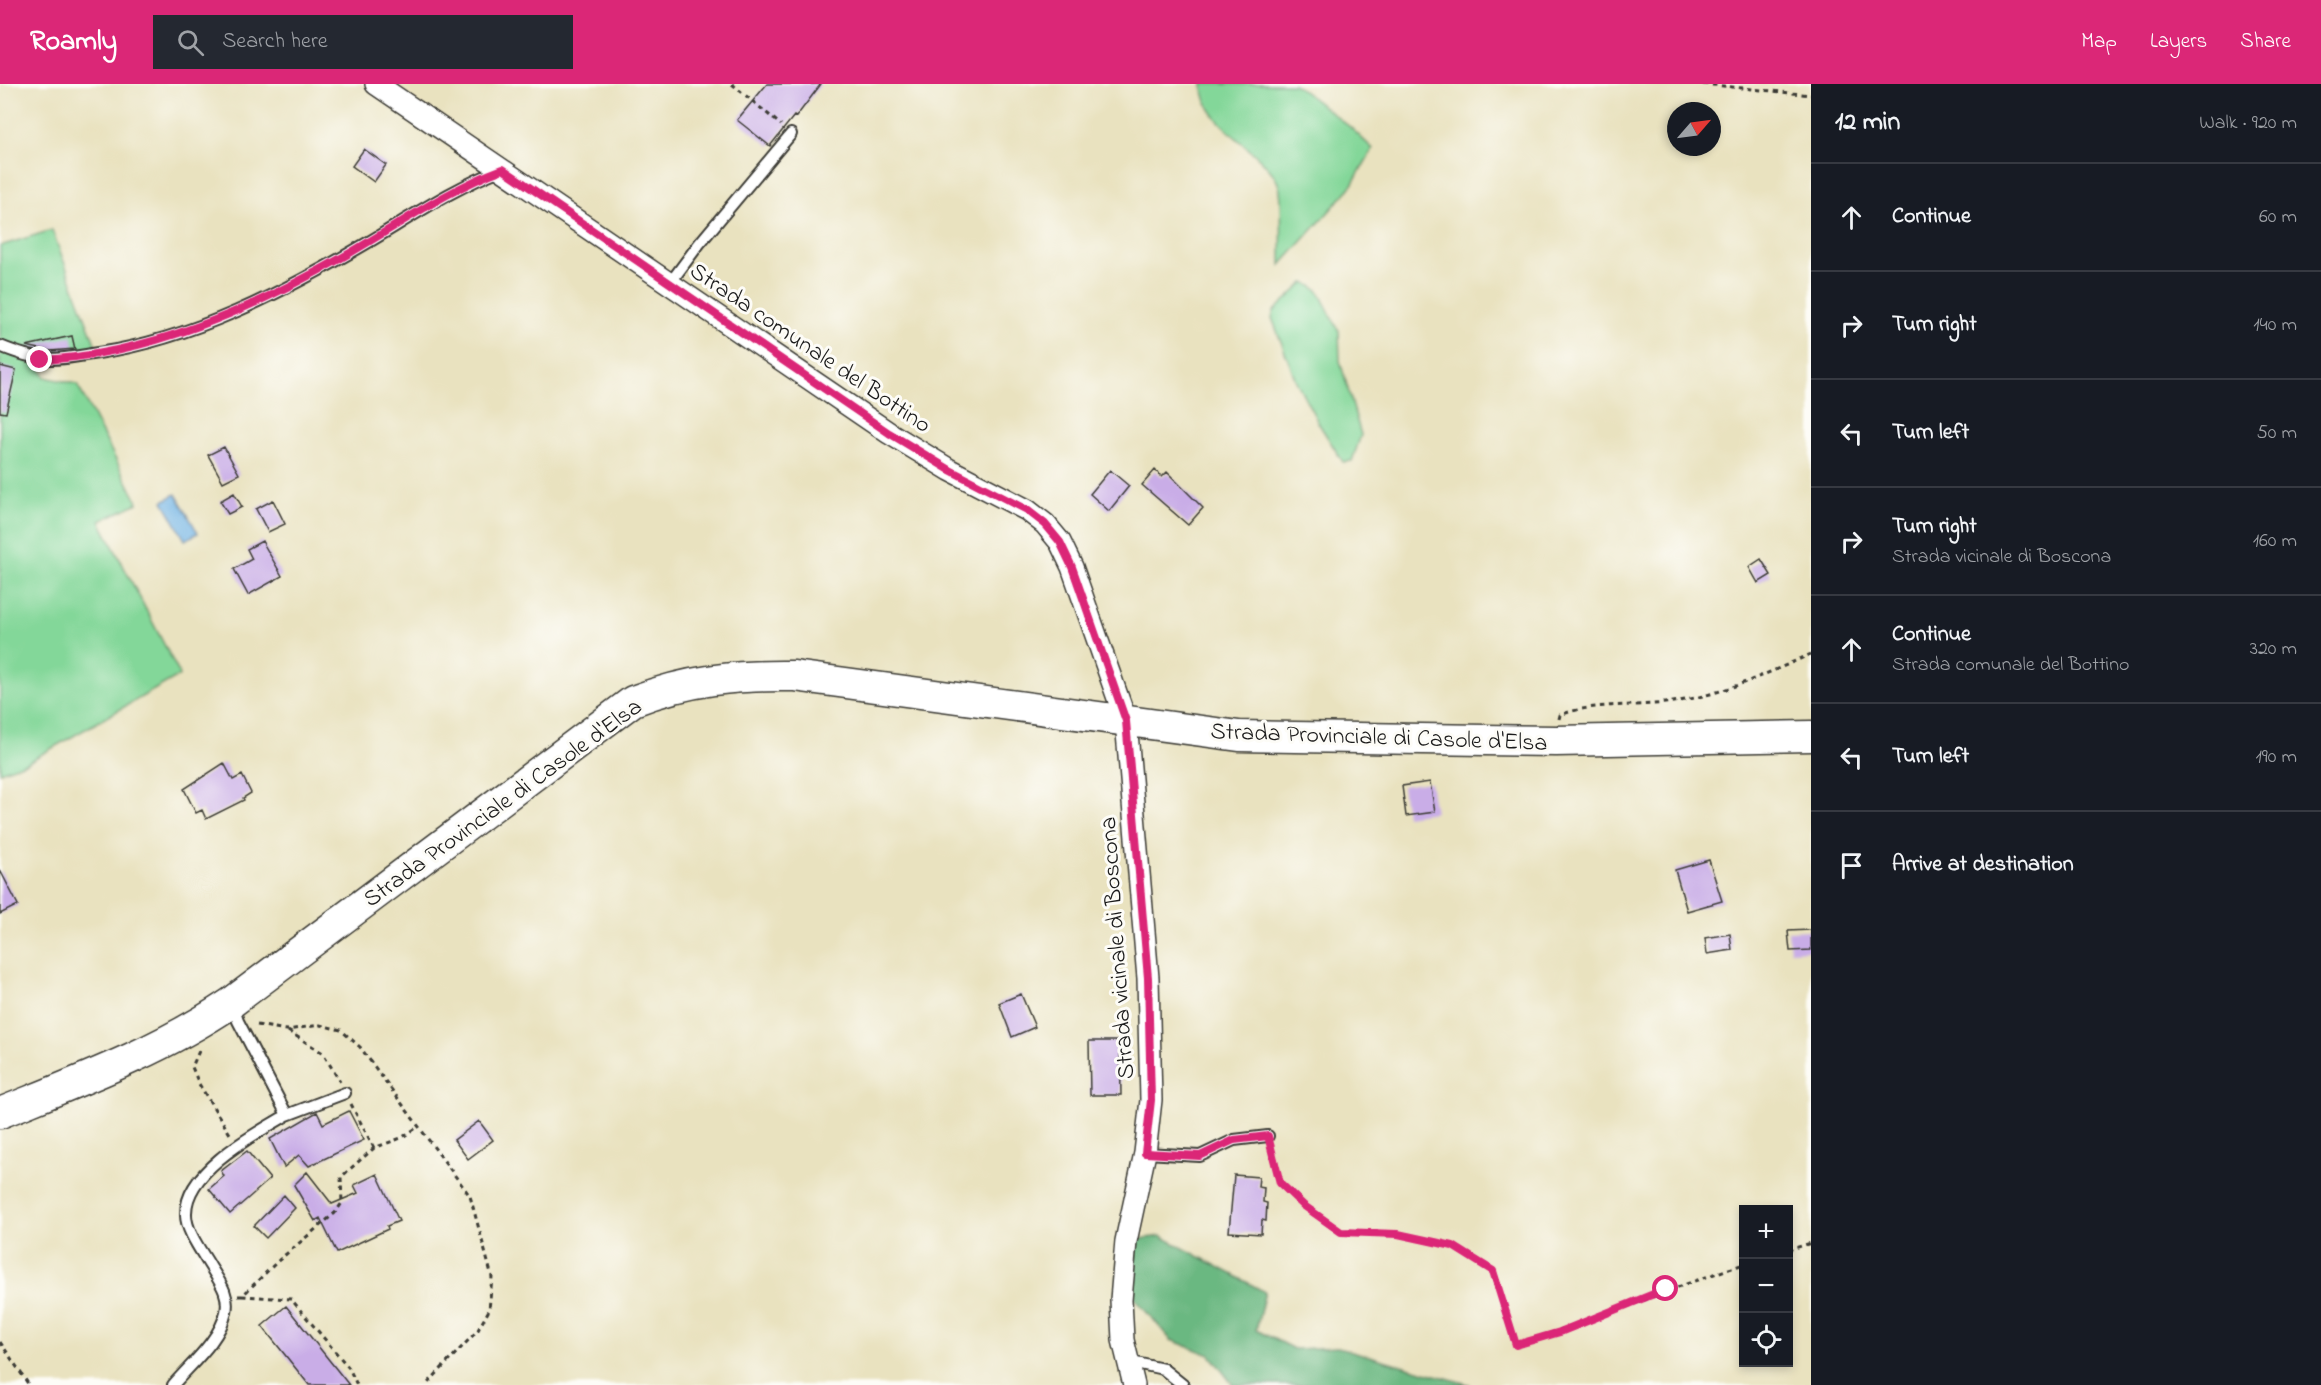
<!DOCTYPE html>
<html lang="en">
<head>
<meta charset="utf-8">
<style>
	body { margin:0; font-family:"Indie Flower",sans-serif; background:#242831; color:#f1f3f6 }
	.controls { position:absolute; right:18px; bottom:18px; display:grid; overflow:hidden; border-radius:0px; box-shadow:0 3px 9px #0003 }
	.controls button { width:54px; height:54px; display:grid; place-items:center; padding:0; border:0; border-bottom:2px solid #363941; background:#171b24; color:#f1f3f6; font:30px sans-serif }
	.compass { position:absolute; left:1667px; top:18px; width:54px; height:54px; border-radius:50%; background:#171b24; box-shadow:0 3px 9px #0003; rotate:62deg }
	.stop { position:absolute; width:18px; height:18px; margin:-14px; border:4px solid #db2777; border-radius:50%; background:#fff }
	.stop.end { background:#db2777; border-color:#fff; box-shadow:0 2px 6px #0008 }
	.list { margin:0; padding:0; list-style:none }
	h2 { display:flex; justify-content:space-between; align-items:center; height:78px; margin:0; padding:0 24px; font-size:26px }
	h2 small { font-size:20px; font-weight:400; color:#9ea1a6 }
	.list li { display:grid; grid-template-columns:39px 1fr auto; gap:18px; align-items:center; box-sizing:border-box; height:108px; padding:0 24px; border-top:2px solid #363941 }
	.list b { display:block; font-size:22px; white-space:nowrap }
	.list p { margin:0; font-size:20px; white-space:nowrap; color:#9ea1a6 }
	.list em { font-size:20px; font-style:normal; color:#9ea1a6 }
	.icon { flex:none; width:33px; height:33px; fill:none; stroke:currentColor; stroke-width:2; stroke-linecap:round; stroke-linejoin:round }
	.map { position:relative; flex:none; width:1811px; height:1301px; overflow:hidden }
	header { display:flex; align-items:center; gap:36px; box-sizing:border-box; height:84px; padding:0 30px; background:#db2777; color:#fff }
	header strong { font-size:28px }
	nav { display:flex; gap:33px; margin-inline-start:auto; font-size:21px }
	.search { width:420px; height:54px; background:#242831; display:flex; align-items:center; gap:15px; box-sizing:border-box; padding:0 21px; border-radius:0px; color:#9ea1a6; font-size:22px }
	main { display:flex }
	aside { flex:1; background:#171b24 }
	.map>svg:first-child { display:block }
	.green { fill:#83d799; stroke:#507a5a; stroke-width:1.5 }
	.forest { fill:#6ab881; stroke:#436a4e; stroke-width:1.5 }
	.water { fill:#6fb2e4; stroke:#466780; stroke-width:1.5 }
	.building { fill:#c9ade7 }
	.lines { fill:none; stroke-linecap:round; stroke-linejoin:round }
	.service-casing { stroke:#3b3a34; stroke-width:14 }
	.minor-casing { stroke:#3b3a34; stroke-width:24 }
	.secondary-casing { stroke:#3b3a34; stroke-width:33 }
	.path { stroke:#3b3a34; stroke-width:3; stroke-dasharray:4.5 4.5; stroke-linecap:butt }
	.service { stroke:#fff; stroke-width:10 }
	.minor { stroke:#fff; stroke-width:21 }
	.secondary { stroke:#fff; stroke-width:30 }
	.route { stroke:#db2777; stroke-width:8 }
	.labels { text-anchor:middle; stroke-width:6; stroke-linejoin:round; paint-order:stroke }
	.street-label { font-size:24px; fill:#1c1c1c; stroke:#fdfcf7 }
</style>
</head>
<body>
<header>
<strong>Roamly</strong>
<div class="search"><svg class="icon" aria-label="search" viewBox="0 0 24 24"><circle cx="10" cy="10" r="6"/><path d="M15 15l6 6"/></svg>Search here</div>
<nav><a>Map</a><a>Layers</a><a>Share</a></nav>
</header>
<main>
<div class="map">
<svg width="1811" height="1301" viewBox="0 0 1811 1301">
	<rect width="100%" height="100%" fill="#fdfcf7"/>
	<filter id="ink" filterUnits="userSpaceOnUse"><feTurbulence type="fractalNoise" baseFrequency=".0167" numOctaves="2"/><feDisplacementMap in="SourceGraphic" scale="12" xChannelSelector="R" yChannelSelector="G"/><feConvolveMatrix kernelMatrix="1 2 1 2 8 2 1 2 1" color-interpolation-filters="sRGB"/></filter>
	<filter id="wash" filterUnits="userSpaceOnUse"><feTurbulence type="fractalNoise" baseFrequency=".008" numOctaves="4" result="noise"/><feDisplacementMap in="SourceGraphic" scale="24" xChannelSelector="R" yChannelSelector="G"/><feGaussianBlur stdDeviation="1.35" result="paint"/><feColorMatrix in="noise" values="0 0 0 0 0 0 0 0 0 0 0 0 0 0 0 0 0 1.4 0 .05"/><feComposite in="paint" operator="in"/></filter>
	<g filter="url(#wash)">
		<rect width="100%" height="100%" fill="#e9e2bf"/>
		<!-- green -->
		<path class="green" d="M1203,0H1294L1350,43L1373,65L1350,104L1281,181C1281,165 1283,114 1279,102C1268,67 1200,42 1203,0Z
			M52,146L96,262C53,272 42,273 0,256V162Z
			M1305,198L1318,206L1339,247L1340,277L1361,351L1352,377L1343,378L1319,340L1296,297L1272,234L1274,227Z
			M0,267L40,282L45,293L77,300L138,419L100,437L180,591L28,678L0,688Z"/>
		<!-- forest -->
		<path class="forest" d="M1161,1152L1265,1208L1256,1246L1294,1265L1338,1263L1471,1301H1233L1210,1271L1171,1256L1123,1201L1126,1157Z"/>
		<!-- water -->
		<path class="water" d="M176,410L198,449L185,456L163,417Z"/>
		<g id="blocks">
			<!-- building -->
			<path class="building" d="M767,0H821L796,33L794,32L770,62L737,36Z
				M364,65L386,81L374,98L352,82Z
				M72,252L75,265L49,267L26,262Z
				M0,282L16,286L6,329L0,328Z
				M224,363L239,390L223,398L208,371Z
				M1110,386L1129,402L1109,427L1090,410Z
				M1155,386L1162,393L1167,388L1203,424L1188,441L1142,401Z
				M234,409L242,423L228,430L220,417Z
				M273,416L285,440L268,448L256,425Z
				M262,457L282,492L248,511L234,485L252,475L247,465Z
				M1761,475L1771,491L1758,499L1749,483Z
				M224,679L233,696L242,691L251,709L243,714L244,716L206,735L202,726L196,729L184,705Z
				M1430,698L1435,728L1406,732L1402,702Z
				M1709,776L1722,817L1687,827L1675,786Z
				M0,786L18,821L0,830Z
				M1811,846V866L1790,867L1788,847Z
				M1730,850L1732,866L1707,870L1705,854Z
				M1021,910L1035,943L1012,953L999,919Z
				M1089,957H1120L1121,1011H1090Z
				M349,1027L364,1056L309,1082L299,1071L284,1083L270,1055L317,1028L323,1040Z
				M479,1037L493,1056L468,1075L454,1056Z
				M247,1067L270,1095L230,1130L209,1105L224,1092L221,1087Z
				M307,1088L332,1120L358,1109L354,1101L377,1090L399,1137L387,1142L388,1145L337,1169L320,1134L315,1137L294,1101Z
				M1234,1091L1259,1093L1258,1103L1264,1104L1263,1118L1267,1119L1266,1137L1262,1136L1261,1150L1229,1148Z
				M284,1111L295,1124L266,1154L254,1142Z
				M286,1222L349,1301H309L262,1242Z"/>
		</g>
	</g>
	<g filter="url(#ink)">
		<use href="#blocks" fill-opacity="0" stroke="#3b3a34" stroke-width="1.5"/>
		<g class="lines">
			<defs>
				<path id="service" d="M670,199L699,160L791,50
					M0,262C44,280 53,276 98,269C193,255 284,208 367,159C411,133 455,103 503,85
					M287,1031L345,1009
					M1145,1069L1200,1072L1234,1056L1268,1052
					M1127,1277L1163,1285L1183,1301
					M173,1301C191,1280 220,1256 226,1228C230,1210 219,1197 210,1182C202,1168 185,1146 186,1129C186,1086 255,1050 287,1031L238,937L233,922"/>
				<path id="minor" d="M376,0L889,349L950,386L1027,426L1045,440L1060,458L1072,483L1126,637L1148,894L1151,1016L1145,1069L1126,1157L1121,1216L1123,1256L1134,1301"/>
				<path id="secondary" d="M0,1029C79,997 160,967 231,919L633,617C688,596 736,591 794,592L1239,652L1556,657L1811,652"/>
			</defs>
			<!-- service casing -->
			<use href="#service" class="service-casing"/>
			<!-- minor casing -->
			<use href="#minor" class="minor-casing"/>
			<!-- secondary casing -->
			<use href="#secondary" class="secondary-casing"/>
			<!-- path -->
			<path class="path" d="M732,0L781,41
				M1703,0L1811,11
				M1559,635L1560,631C1598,617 1634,624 1673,618C1722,611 1766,590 1811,570
				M257,941L287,946L320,941L341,946L360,963L470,1112L492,1193L489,1226L478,1246L426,1301
				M288,947L323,969L340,998
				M199,967L192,983L199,1000L230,1050
				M351,1020L374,1064
				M1271,1066L1280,1099L1303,1121L1341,1148L1398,1150L1453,1162L1493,1187L1516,1261C1593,1237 1667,1205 1744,1180
				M1788,1166L1811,1159
				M238,1212H242L279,1176L335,1129L342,1119L341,1093L374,1064L401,1054L418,1043
				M242,1212L291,1215L349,1284L357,1301
				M0,1258L29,1301"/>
			<!-- service -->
			<use href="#service" class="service"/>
			<!-- minor -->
			<use href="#minor" class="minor"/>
			<!-- secondary -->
			<use href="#secondary" class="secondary"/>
		</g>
	</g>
	<g class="lines" filter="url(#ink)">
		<!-- route -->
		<path class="route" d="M40,276C149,271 250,226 343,173C396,143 446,106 503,85L889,349L950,386L1027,426L1045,440L1060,458L1072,483L1126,637L1148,894L1151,1016L1145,1069L1200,1072L1234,1056L1268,1052L1280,1099L1303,1121L1341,1148L1398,1150L1453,1162L1493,1187L1516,1261L1560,1248L1666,1205"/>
	</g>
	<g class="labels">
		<!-- street labels -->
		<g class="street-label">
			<text transform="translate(811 263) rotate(34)" y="8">Strada comunale del Bottino</text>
			<text transform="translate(1379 652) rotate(2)" y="8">Strada Provinciale di Casole d'Elsa</text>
			<text transform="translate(502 718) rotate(-36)" y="8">Strada Provinciale di Casole d'Elsa</text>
			<text transform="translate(1116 864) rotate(-94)" y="8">Strada vicinale di Boscona</text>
		</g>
	</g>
</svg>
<div class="controls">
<button>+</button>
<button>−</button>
<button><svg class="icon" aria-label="locate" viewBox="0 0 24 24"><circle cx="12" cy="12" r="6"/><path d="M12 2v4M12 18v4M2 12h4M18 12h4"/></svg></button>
</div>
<svg class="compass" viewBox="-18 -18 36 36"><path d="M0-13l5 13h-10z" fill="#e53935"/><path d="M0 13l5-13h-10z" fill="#9ea1a6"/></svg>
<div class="stop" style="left:1666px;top:1205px"></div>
<div class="stop end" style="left:40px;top:276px"></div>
</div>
<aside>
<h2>12 min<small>Walk · 920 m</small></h2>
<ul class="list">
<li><svg class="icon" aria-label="ahead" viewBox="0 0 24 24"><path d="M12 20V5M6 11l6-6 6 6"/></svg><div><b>Continue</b></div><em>60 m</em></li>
<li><svg class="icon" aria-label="right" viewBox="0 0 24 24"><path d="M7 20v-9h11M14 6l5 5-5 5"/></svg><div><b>Turn right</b></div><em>140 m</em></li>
<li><svg class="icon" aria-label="left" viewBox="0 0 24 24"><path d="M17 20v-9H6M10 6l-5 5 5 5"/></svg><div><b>Turn left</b></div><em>50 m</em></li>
<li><svg class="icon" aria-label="right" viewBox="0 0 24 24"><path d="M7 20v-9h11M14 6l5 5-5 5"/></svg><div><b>Turn right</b><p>Strada vicinale di Boscona</p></div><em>160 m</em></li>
<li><svg class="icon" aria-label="ahead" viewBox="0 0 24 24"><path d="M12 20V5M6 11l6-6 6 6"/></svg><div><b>Continue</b><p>Strada comunale del Bottino</p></div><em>320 m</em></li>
<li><svg class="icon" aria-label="left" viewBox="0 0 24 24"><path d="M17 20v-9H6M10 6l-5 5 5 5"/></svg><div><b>Turn left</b></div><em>190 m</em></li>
<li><svg class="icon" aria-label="arrive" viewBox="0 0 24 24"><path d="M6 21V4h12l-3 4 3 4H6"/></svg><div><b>Arrive at destination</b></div></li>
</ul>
</aside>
</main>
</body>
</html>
